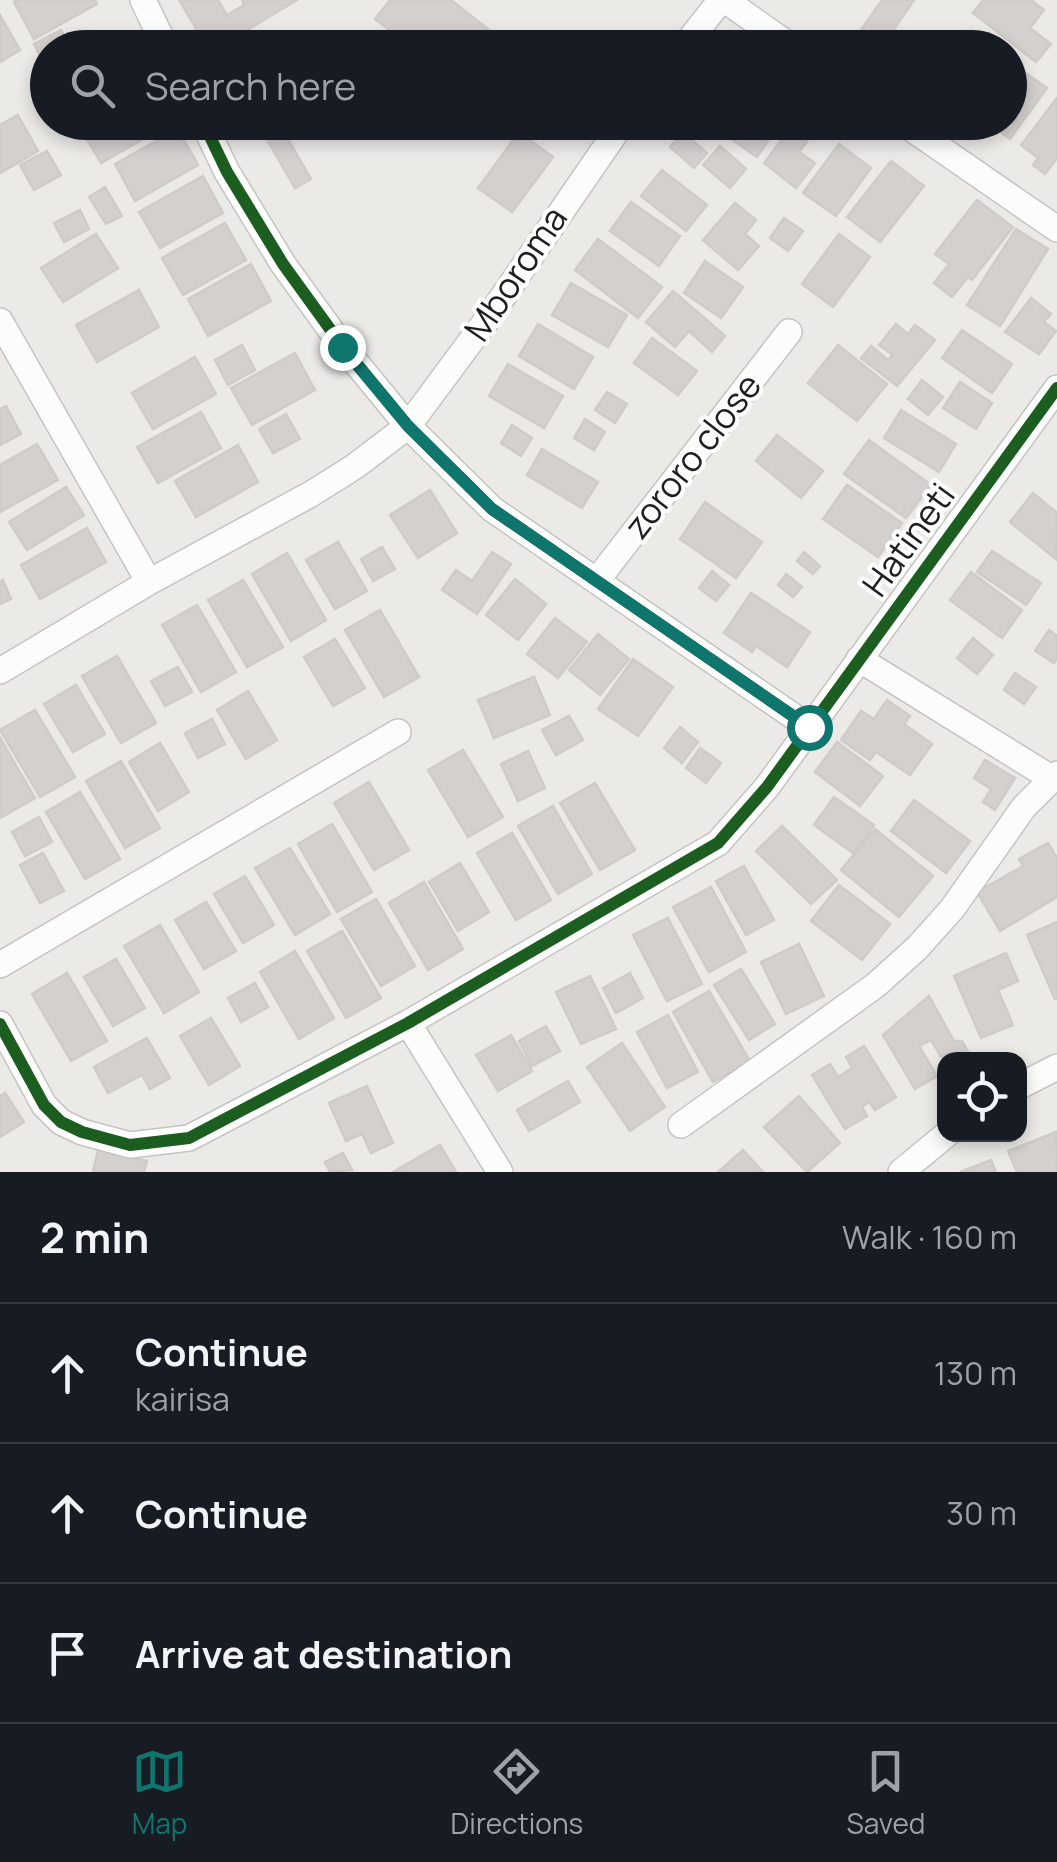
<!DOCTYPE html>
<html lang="en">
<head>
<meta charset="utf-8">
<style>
	body { margin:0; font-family:Manrope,sans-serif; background:#242831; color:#f1f3f6 }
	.controls { position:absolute; right:30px; bottom:30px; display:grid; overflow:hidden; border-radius:20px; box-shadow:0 5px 15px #0003 }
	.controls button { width:90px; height:90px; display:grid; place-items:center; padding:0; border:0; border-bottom:2px solid #363941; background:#171b24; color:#f1f3f6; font:50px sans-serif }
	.stop { position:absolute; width:30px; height:30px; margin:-22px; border:8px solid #0f766e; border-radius:50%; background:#fff }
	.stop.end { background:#0f766e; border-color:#fff; box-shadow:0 2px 10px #0008 }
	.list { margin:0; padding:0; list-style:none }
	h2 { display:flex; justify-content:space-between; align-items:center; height:130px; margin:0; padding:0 40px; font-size:42px }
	h2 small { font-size:32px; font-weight:400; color:#9ea1a6 }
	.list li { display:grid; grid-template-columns:65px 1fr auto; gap:30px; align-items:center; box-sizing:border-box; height:140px; padding:0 40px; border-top:2px solid #363941 }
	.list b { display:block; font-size:38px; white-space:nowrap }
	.list p { margin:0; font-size:32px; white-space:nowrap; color:#9ea1a6 }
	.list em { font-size:32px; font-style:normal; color:#9ea1a6 }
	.icon { flex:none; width:55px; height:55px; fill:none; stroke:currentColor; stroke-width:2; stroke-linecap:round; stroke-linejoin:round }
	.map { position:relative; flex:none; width:1057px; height:1172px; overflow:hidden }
	.search { position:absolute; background:#171b24; box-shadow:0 5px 15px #0003; left:30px; right:30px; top:30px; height:110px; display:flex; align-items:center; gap:25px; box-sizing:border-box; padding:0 35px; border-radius:55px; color:#9ea1a6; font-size:38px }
	.sheet { height:550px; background:#171b24 }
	nav { display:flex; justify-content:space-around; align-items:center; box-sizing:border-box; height:140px; border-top:2px solid #363941; background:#171b24; font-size:28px; color:#9ea1a6 }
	nav a { display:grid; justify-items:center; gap:5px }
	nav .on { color:#0f766e }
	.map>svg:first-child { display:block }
	.building { fill:#d3d0ce; stroke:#cfccc8; stroke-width:2.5 }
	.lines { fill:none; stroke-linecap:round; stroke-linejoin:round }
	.street-casing { stroke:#c5c4c3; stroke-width:28 }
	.street { stroke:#fcfcfb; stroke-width:25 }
	.cycleway-casing { stroke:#fff; stroke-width:19 }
	.cycleway { stroke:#1b5e20; stroke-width:12 }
	.route { stroke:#0f766e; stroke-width:12 }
	.labels { text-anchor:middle; stroke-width:8; stroke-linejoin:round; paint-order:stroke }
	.street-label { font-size:35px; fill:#1e1e1e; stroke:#fff }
</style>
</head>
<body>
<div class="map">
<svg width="1057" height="1172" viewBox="0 0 1057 1172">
	<rect width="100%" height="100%" fill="#eceae7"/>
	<!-- building -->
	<path class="building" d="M18,0H95L97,4L34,39L14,2Z
		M179,0H218L227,15L244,5L242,0H297L217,48H208Z
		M390,0H451L493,33L481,48H413L375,19Z
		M882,0H914L881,48H858L852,43Z
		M983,0H1031L1044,10L1030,28L1051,44L1036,62L973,13Z
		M0,15L20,50L0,62Z
		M61,30L71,48H48L47,69L34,44Z
		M1017,67L1047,88L1010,139L987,122H1010V77Z
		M1057,98V158L1045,174L1033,165L1038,158L1021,145Z
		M18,115L38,151L0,173V125Z
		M87,122H161L164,127L101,163L80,127Z
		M257,122H278L311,179L295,188Z
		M731,122L750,135L758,122H781L757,157L724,134Z
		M795,122H821L799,152L815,163L796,188L764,163Z
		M178,129L198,165L135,201L115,164Z
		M519,132L553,157L512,212L478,188Z
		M683,132L707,153L694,168L670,147Z
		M839,144L871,168L836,216L803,193Z
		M720,146L746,169L730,188L703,165Z
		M47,151L61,175L34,190L20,165Z
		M891,161L924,186L880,242L847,217Z
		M662,170L707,205L686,231L641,196Z
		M203,176L223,213L160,248L139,212Z
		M105,187L122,216L106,224L89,197Z
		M977,200L1013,227L972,280L968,277L952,297L934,283L949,264L935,254Z
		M631,202L680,236L659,266L610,231Z
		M735,203L756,220L745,234L759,246L738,270L703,240Z
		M80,210L89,229L64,242L54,223Z
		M784,218L803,231L788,251L770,238Z
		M225,223L246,260L183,295L162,258Z
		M1016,229L1048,249L1000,326L967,305Z
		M96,234L118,268L63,302L41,268Z
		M839,234L870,257L833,307L802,284Z
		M598,239L662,287L638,318L575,270Z
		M705,261L743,287L721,318L684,293Z
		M251,264L271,301L208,336L188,299Z
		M571,283L627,315L608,347L552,315Z
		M139,290L159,327L97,362L76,325Z
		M673,291L725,336L712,352L689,331L675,347L646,322Z
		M1031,298L1051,314L1044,322L1056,331L1039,354L1005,332Z
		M538,324L593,357L574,389L519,356Z
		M896,324L908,334L915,325L935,340L897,386L861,358L871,346L888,360L893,355L879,345Z
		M962,330L1012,364L992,393L942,358Z
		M652,338L697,371L678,395L634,363Z
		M242,345L255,370L228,385L215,360Z
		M838,345L887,384L857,421L808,383Z
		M295,353L315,390L252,425L231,388Z
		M195,357L216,394L153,429L132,393Z
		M508,364L563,396L544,428L489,396Z
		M922,380L943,397L928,415L908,399Z
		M960,382L992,403L976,429L943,408Z
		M607,392L627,404L615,423L595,410Z
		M6,406L21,434L0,445V409Z
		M901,410L956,444L939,472L884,438Z
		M201,412L221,448L158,483L137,447Z
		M286,414L300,439L273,453L259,429Z
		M585,419L605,432L594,450L574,438Z
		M512,425L532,438L521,456L501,443Z
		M777,435L823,471L801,498L756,461Z
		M869,440L931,485L906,518L844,474Z
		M37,444L58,480L0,512V465Z
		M238,445L258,482L196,517L175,481Z
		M542,449L598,482L582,508L527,475Z
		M847,485L902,523L878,557L823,519Z
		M66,487L84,515L27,550L9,522Z
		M430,490L457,533L418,558L390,515Z
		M1033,493L1057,513L1056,559L1010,522Z
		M705,502L762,542L736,578L680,539Z
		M87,528L106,562L40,599L21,565Z
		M338,542L367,591L335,609L306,560Z
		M382,547L395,569L373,581L361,559Z
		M992,551L1041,583L1026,605L977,572Z
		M492,552L511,564L477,614L442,590L456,570L472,581Z
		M804,552L820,566L813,574L797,561Z
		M287,553L326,620L291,641L252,574Z
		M712,571L729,585L716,601L699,588Z
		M971,572L1022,610L1002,638L950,600Z
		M786,574L802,587L793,597L778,585Z
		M515,579L546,604L518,640L486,615Z
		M3,580L11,599L0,604V582Z
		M243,580L283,647L247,667L208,600Z
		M751,593L810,632L787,667L756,646L752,652L724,633Z
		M197,605L236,672L201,692L162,625Z
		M380,610L419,677L384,697L345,630Z
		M555,618L587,642L558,678L527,654Z
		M1049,630L1057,636V658L1054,663L1035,651Z
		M598,634L629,659L600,695L569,670Z
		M973,638L993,655L977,674L957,658Z
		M335,639L365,688L333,706L304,657Z
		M117,656L156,723L121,743L82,676Z
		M633,659L673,687L638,736L598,709Z
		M178,667L192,692L165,706L151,681Z
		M1015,673L1036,687L1024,704L1004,690Z
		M534,677L550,715L494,738L478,700Z
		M76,685L105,734L73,752L44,704Z
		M248,691L277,740L246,759L217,710Z
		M887,700L910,716L904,724L932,744L910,775L876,752L870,760L841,740L861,711L874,719Z
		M35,710L75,777L40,797L0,730Z
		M569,716L583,740L556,755L542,730Z
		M212,719L225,744L198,758L185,733Z
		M680,727L698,742L682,763L664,748Z
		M0,738L35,798L0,818Z
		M837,742L883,776L860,806L815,772Z
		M160,743L189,792L158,811L129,762Z
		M700,748L721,763L706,783L686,768Z
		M463,750L503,817L468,837L428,770Z
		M528,751L545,788L518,801L501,764Z
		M985,760L1015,778L995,810L983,802L991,789L974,778Z
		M121,761L160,828L125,848L86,781Z
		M369,782L409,850L374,870L334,803Z
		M595,783L635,850L600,870L560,803Z
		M80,792L120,859L85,879L46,812Z
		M834,797L874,825L853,853L814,825Z
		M914,800L970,841L946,873L891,831Z
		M553,806L592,874L558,894L518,826Z
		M39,817L52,842L25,856L12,832Z
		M332,824L372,892L337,912L298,844Z
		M782,826L837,880L811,904L756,851Z
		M875,829L933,876L899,917L841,870Z
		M512,833L551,900L516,920L477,853Z
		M1048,843L1057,858V897L1000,931L977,892L1023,866L1019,859Z
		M290,848L330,914L295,935L255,868Z
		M43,853L64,891L40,903L20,865Z
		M460,863L489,912L458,931L429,882Z
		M744,866L774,920L746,935L716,881Z
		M245,876L274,925L243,943L214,894Z
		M424,882L463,949L428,970L389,903Z
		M839,885L890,924L862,960L811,921Z
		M711,887L746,952L709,972L673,907Z
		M376,899L415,966L381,986L341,919Z
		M206,902L236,951L204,969L175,920Z
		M668,918L702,984L667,1001L633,935Z
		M1057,922V998L1055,999L1027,935Z
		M160,925L199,992L164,1013L124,946Z
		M342,931L381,998L346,1018L307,951Z
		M799,944L824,996L786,1014L761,962Z
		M295,951L334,1018L299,1039L260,972Z
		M1006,953L1018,981L998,990L1013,1025L981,1038L954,976Z
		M116,959L145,1008L113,1026L84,977Z
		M741,969L775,1024L749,1040L714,985Z
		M67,973L107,1041L71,1061L32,994Z
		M630,973L643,998L616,1013L603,988Z
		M590,976L616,1029L581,1044L556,992Z
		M255,983L268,1007L241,1022L228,998Z
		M709,991L750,1061L713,1082L673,1012Z
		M929,996L954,1041H962L973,1060H955L951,1052L942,1058L931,1040L919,1046L937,1076L915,1089L883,1035Z
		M668,1015L698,1072L667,1088L637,1032Z
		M211,1018L240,1066L209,1085L180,1036Z
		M546,1026L560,1051L532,1066L519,1041Z
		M511,1035L532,1071L498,1091L476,1055Z
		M147,1038L170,1078L150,1089L142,1075L108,1093L94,1067Z
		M622,1043L665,1107L630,1131L587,1067Z
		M864,1046L896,1097L875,1110L869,1102L862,1107L867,1116L845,1129L812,1075L830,1064L838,1077L852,1068L846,1057Z
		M568,1081L580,1102L529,1131L517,1110Z
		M367,1086L393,1143L371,1153L362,1134L346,1141L329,1103Z
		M5,1093L24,1122L0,1137V1096Z
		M799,1096L840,1143L807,1172L764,1127Z
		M1056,1132L1057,1172H1017L1008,1151Z
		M440,1145L456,1172H393Z
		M98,1150L147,1161L144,1172H93Z
		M743,1150L763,1172H718Z
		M343,1153L352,1170L330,1172L325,1162Z
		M991,1160L996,1172H960Z"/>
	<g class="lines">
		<defs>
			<path id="street" d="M143,0L166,48
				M725,0L793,48
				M683,48L721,0
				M203,122L227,172L283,264L343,347L408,426L492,509L809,727
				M902,122L1057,229
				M0,321L149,582
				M598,579L789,332
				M859,659L1051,778
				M0,671L149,582L311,494L354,467L408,426L491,314L623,122
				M0,965L398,732
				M408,1023L500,1172
				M0,1024L44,1105L61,1122L82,1132L130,1145L189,1138L408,1023L718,843L767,787L1057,388
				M1020,1086L1057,1067
				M681,1125L876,985L917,948L952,909L1024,807L1057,774
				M901,1172L947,1134"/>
		</defs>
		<!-- street casing -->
		<use href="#street" class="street-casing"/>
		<!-- street -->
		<use href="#street" class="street"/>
		<defs>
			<path id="cycleway" d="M203,122L227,172L283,264L343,347L408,426L492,509L809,727
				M0,1024L44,1105L61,1122L82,1132L130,1145L189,1138L408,1023L718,843L767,787L1057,388"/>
		</defs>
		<!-- cycleway casing -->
		<use href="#cycleway" class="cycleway-casing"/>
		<!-- cycleway -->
		<use href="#cycleway" class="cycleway"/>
	</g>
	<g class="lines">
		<!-- route -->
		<path class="route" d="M342,347L408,426L492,509L809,727"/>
	</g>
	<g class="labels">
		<!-- street labels -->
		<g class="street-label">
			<text transform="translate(516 274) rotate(-56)" y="12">Mboroma</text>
			<text transform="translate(693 456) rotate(-52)" y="12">zororo close</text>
			<text transform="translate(909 540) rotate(-54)" y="12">Hatineti</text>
		</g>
	</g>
</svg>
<div class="controls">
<button><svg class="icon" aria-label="locate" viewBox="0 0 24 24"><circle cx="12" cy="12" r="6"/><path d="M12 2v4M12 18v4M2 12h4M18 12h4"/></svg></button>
</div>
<div class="stop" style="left:809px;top:727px"></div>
<div class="stop end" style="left:342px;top:347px"></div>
<div class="search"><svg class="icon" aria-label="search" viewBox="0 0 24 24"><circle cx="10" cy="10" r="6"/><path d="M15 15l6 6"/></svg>Search here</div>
</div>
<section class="sheet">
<h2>2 min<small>Walk · 160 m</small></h2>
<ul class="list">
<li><svg class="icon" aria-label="ahead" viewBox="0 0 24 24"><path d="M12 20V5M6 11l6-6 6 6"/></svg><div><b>Continue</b><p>kairisa</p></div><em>130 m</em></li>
<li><svg class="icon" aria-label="ahead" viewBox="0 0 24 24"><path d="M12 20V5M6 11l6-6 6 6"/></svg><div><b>Continue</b></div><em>30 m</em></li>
<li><svg class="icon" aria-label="arrive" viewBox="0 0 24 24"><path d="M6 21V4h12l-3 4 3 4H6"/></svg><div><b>Arrive at destination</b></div></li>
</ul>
</section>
<nav>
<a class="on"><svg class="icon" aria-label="map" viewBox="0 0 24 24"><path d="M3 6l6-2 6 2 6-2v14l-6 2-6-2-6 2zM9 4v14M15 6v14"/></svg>Map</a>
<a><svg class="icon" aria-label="directions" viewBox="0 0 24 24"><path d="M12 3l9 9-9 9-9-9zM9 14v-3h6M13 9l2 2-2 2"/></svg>Directions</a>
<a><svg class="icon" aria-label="saved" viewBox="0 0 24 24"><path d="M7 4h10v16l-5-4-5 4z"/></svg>Saved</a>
</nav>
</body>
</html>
